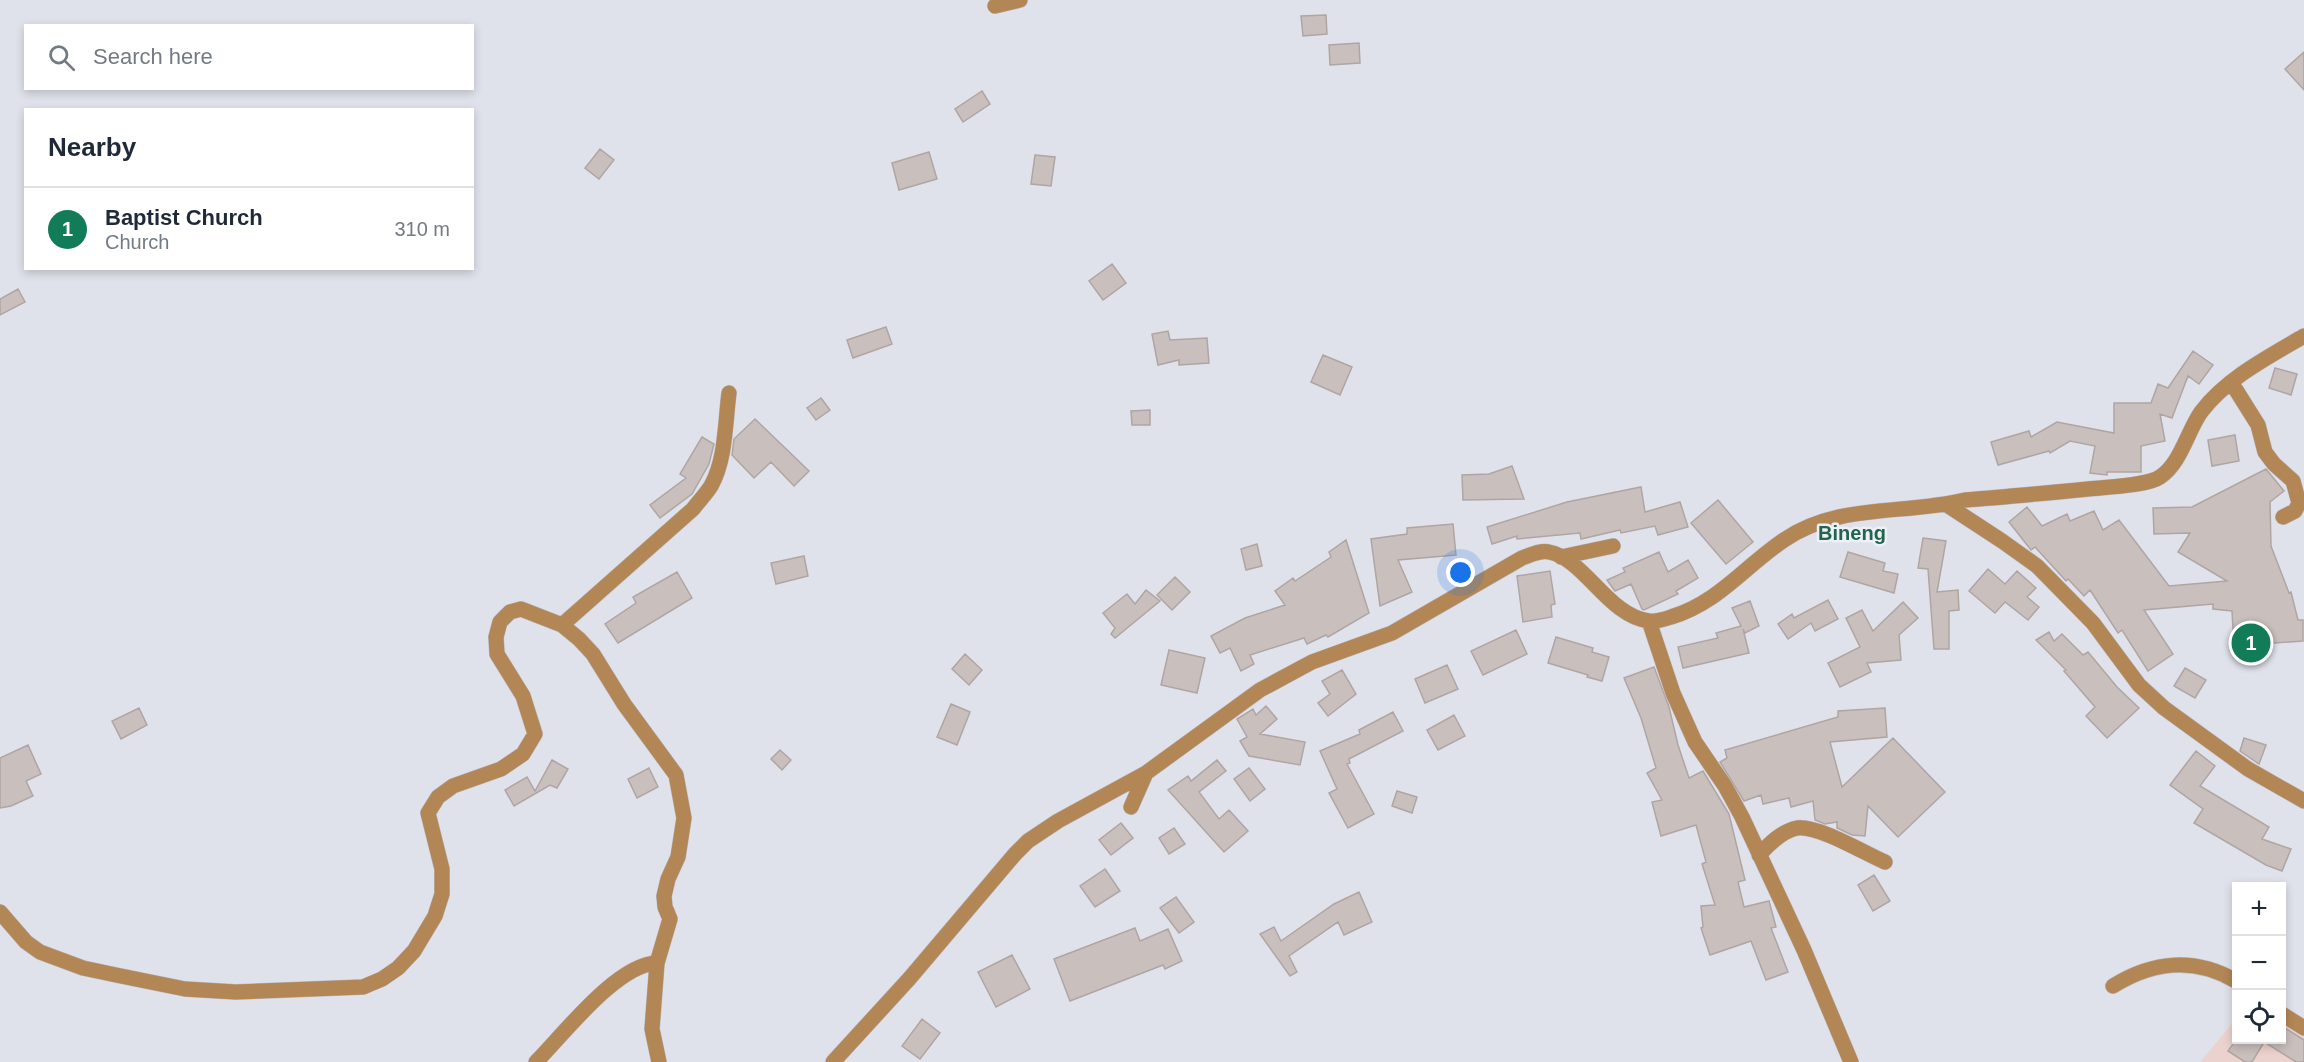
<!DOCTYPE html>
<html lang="en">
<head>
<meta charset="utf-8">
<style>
	body { margin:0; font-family:Arial,sans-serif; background:#f2f2f3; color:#1f2937 }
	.controls { position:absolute; right:18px; bottom:18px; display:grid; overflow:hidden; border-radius:0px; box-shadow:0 3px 9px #0003 }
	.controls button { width:54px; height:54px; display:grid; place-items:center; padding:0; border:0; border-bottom:2px solid #e0e1e3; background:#fff; color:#1f2937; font:30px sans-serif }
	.you { position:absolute; left:1461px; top:573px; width:21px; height:21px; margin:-15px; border:4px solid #fff; border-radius:50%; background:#1a73e8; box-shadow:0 0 0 9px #1a73e833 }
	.badge { display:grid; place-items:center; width:39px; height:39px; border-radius:50%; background:#117c57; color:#fff; font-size:20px; font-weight:700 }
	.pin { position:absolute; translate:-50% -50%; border:3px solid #fff; box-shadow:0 2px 6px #0006 }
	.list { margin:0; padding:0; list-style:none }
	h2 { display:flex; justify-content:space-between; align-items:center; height:78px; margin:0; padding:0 24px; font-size:26px }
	h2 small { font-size:20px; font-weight:400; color:#747a83 }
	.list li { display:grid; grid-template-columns:39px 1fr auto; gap:18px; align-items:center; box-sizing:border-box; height:84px; padding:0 24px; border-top:2px solid #e0e1e3 }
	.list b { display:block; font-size:22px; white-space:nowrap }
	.list p { margin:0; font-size:20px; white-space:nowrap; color:#747a83 }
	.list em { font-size:20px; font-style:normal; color:#747a83 }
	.icon { flex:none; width:33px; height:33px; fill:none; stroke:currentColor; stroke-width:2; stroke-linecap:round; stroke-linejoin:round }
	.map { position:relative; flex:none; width:2304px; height:1062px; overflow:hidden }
	.search { position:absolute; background:#fff; box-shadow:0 3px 9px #0003; left:24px; top:24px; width:450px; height:66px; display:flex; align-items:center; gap:15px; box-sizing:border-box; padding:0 21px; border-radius:0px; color:#747a83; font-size:22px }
	.panel { position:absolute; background:#fff; box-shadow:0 3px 9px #0003; left:24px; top:108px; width:450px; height:162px; border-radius:0px }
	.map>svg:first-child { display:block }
	.education { fill:#ecd2ce }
	.building { fill:#c9bfbd; stroke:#afa5a3; stroke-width:1.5 }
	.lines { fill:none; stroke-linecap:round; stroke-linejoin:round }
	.minor-casing { stroke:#bbbdc5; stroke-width:16 }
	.minor { stroke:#b38656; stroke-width:15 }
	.labels { text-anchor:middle; stroke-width:5; stroke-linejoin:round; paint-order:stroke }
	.quarter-label { font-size:20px; font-weight:bold; fill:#23654a; stroke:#edf0f8 }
</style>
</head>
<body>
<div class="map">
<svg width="2304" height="1062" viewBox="0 0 2304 1062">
	<rect width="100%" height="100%" fill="#e0e2eb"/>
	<!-- education -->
	<path class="education" d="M2236,1019V1040H2282V1023L2304,1036V1062H2200Z"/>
	<!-- building -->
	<path class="building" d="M1326,15L1327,34L1303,36L1301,16Z
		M1359,43L1360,63L1330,65L1329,45Z
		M2304,52V90L2285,69Z
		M982,91L990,104L963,122L955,109Z
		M600,149L614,160L599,179L585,168Z
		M929,152L937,179L899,190L892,163Z
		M1035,155L1055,157L1051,186L1031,184Z
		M1112,264L1126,283L1103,300L1089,281Z
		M18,289L25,302L0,315V299Z
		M886,327L892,344L853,358L847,340Z
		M1168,331L1170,340L1207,338L1209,363L1179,365V360L1158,365L1152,334Z
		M2193,351L2213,365L2199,384L2188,376L2172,418L2160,414L2165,441L2141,446V472H2107V475L2090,473L2095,446L2070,441L2050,453L2049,451L1998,465L1991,442L2029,431L2031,437L2057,422L2114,433V403H2151L2158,384L2168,388Z
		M1323,355L1352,367L1340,395L1311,382Z
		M2275,368L2297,374L2291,395L2269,388Z
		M821,398L830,410L816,420L807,408Z
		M1150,410V425H1132L1131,411Z
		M755,419L809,471L794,486L771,462L754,478L732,455L734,439Z
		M2235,435L2239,461L2212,466L2208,440Z
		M702,437L714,444L709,464L692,494L660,518L650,505L686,478L680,474Z
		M1512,466L1524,499L1463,500L1462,475L1489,474Z
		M2266,469L2284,491L2270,502L2271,546L2289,593L2291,592L2298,620H2303V641L2234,646L2232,611L2213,609V604L2144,610L2173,654L2148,671L2122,630L2118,633L2090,590L2084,596L2068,579L2066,581L2035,547L2031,550L2009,522L2027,507L2042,526L2067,514L2070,521L2094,511L2103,530L2119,520L2169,586L2227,581L2178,552L2190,533L2154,534L2153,508L2192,507Z
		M1641,487L1645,512L1680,502L1688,527L1658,535L1655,526L1621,533L1620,530L1581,539L1580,533L1517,539V536L1492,544L1487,527L1567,502Z
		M1718,500L1753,542L1726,564L1691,523Z
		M1453,524L1456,555L1398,560L1412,592L1380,606L1371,539L1407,534V528Z
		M1923,538L1946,541L1937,592L1958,590L1959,610L1949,611V649H1934L1928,569L1918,568Z
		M1346,540L1369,613L1328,637L1326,635L1307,644L1304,638L1250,655L1254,664L1241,671L1230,648L1220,653L1211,636L1245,618L1285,605L1275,591L1293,578L1295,581L1331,557L1329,552Z
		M1257,544L1262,566L1246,570L1241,549Z
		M1659,552L1668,572L1688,560L1698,578L1676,591L1678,594L1644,610L1642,609L1631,584L1615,591L1607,580L1625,572L1623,568Z
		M1848,552L1885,563L1883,571L1898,574L1894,593L1840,577Z
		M804,556L808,576L776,584L771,563Z
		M1988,569L2005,584L2017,571L2036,588L2027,597L2039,607L2028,620L2005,602L1995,613L1969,591Z
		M1550,571L1555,604L1551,605L1552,617L1523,622L1517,576Z
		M677,572L692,598L618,643L605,624L636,603L633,597Z
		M1175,577L1190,592L1172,610L1157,595Z
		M1146,590L1160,601L1115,638L1111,634L1115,628L1103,613L1127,594L1135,604Z
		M1828,600L1838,619L1815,631L1811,623L1788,639L1778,624L1792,614L1794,618Z
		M1750,601L1759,626L1745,633L1743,629L1749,653L1683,668L1678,647L1718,638L1716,633L1741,626L1732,608Z
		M1903,602L1918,618L1899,635L1901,660L1867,663L1871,672L1840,687L1828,663L1860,647L1846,618L1862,610L1873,631Z
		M1516,630L1527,654L1483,675L1471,651Z
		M2049,632L2054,641L2062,634L2083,655L2088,652L2117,687L2139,708L2107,738L2086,716L2095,707L2064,671L2066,670L2036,640Z
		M1556,637L1593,648L1592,652L1609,657L1602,681L1587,677L1588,675L1548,663Z
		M1169,650L1205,658L1197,693L1161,685Z
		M965,654L982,670L969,685L952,669Z
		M1447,665L1458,689L1425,703L1415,679Z
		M1654,667L1669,707L1678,745L1689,778L1703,771L1729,814L1745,880L1738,882L1744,907L1769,901L1776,927L1771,928L1788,972L1766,980L1751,941L1710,955L1701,928L1703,927L1701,906L1715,905L1702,864L1706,862L1696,825L1661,836L1652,802L1662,800L1647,773L1656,768L1641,718L1624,678Z
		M2185,668L2206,680L2195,698L2174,686Z
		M1342,670L1356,694L1328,716L1318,703L1330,694L1322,681Z
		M951,704L970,712L957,745L937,737Z
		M1266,706L1277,719L1260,734L1305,742L1300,765L1249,756L1240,741L1247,737L1237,719L1253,709L1256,715Z
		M139,708L147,725L121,739L112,721Z
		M1885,708L1887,737L1830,742L1842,787L1893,738L1945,792L1898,837L1868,806L1865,836L1852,835L1837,828V822L1825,824L1815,820L1813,801L1791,807L1789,798L1763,804L1761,795L1744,801L1720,762L1727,758L1725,750L1838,717V711Z
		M1393,712L1403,731L1349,759L1350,763L1347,764L1374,814L1348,828L1329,793L1337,789L1320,751L1360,734L1359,730Z
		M1454,715L1465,736L1438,750L1427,730Z
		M2244,738L2266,745L2259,764L2240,751Z
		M28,745L41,774L26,781L33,796L11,806L0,808V758Z
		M780,750L791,760L782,770L771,759Z
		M2196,751L2215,766L2200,786L2269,827L2262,839L2291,849L2282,871L2266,865L2194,823L2203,809L2170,785Z
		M552,760L568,769L557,788L550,785L514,806L505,790L527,777L535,791Z
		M1217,760L1226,771L1199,792L1219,819L1229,810L1248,831L1224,852L1168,790L1188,776L1191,781Z
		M649,768L658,787L637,798L628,779Z
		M1249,768L1265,789L1250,801L1234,779Z
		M1397,791L1417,797L1412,813L1392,806Z
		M1121,823L1133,838L1111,855L1099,840Z
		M1174,828L1185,844L1169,854L1159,838Z
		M1105,869L1120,891L1095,907L1080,886Z
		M1874,875L1890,901L1873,911L1858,885Z
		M1359,892L1372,922L1344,935L1338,922L1289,956L1297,972L1290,976L1260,934L1274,927L1281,941L1334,904Z
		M1176,897L1194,922L1179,933L1160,908Z
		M1135,928L1140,941L1168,929L1182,961L1165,969L1163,965L1070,1001L1054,959Z
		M1012,955L1030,989L996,1007L978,972Z
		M922,1019L940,1033L920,1059L902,1046Z
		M2282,1026L2304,1040V1062H2296L2261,1040H2282Z
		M2236,1040H2256L2263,1044L2252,1062H2245L2228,1051Z"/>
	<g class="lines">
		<defs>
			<path id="minor" d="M995,6L1020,0
				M2231,382L2258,425L2265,452L2274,464L2293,481L2299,503L2295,511L2283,517
				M1947,505L2002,541L2037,566L2093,623L2139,685L2164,708L2248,769L2304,801
				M1561,557L1613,546
				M1649,621L1673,693L1695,742L1725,786L1742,817L1804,950L1851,1062
				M562,625L693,509C699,501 706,494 711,486C726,459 725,423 729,393
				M1131,807L1146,773
				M1759,855C1769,844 1782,831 1797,828C1818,825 1864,853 1885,862
				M0,912L26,942L40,952L83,968L116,975L185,989L236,992L363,987L382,979L398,968L414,951L435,916L442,894V869L428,813L438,797L453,786L501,769L523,754L535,734L523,696L497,654L496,637L500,622L510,612L521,609L562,625L579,639L593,654L624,704L676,775L684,818L678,857L668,879L664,896L665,907L670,919L657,963L652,1029L659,1062
				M2113,986C2153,961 2195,957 2236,981
				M2282,1014L2304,1028
				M536,1062C563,1035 617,964 657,963
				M833,1062L909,979L1015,854L1028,841L1058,821L1146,773L1260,690L1312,662L1392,633L1522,558C1531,555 1540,550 1549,552C1585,559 1608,616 1649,621C1656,622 1665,619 1671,617C1718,603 1744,567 1784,540C1838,503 1904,515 1965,500C2006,497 2047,493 2088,489C2106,487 2147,486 2160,477C2181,463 2187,432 2201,412C2227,378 2268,357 2304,336"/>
		</defs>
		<!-- minor casing -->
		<use href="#minor" class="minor-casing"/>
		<!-- minor -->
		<use href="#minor" class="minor"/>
	</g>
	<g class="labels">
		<!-- quarter labels -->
		<g class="quarter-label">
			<text x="1852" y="540">Bineng</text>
		</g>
	</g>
</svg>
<div class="controls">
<button>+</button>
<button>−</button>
<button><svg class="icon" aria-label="locate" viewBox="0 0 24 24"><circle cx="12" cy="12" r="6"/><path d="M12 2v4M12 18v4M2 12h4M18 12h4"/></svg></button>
</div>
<div class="you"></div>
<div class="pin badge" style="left:2251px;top:643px">1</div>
<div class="search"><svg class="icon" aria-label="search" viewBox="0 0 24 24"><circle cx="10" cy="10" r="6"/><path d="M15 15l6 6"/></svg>Search here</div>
<section class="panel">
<h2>Nearby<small></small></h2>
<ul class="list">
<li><span class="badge">1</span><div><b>Baptist Church</b><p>Church</p></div><em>310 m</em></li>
</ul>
</section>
</div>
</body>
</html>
